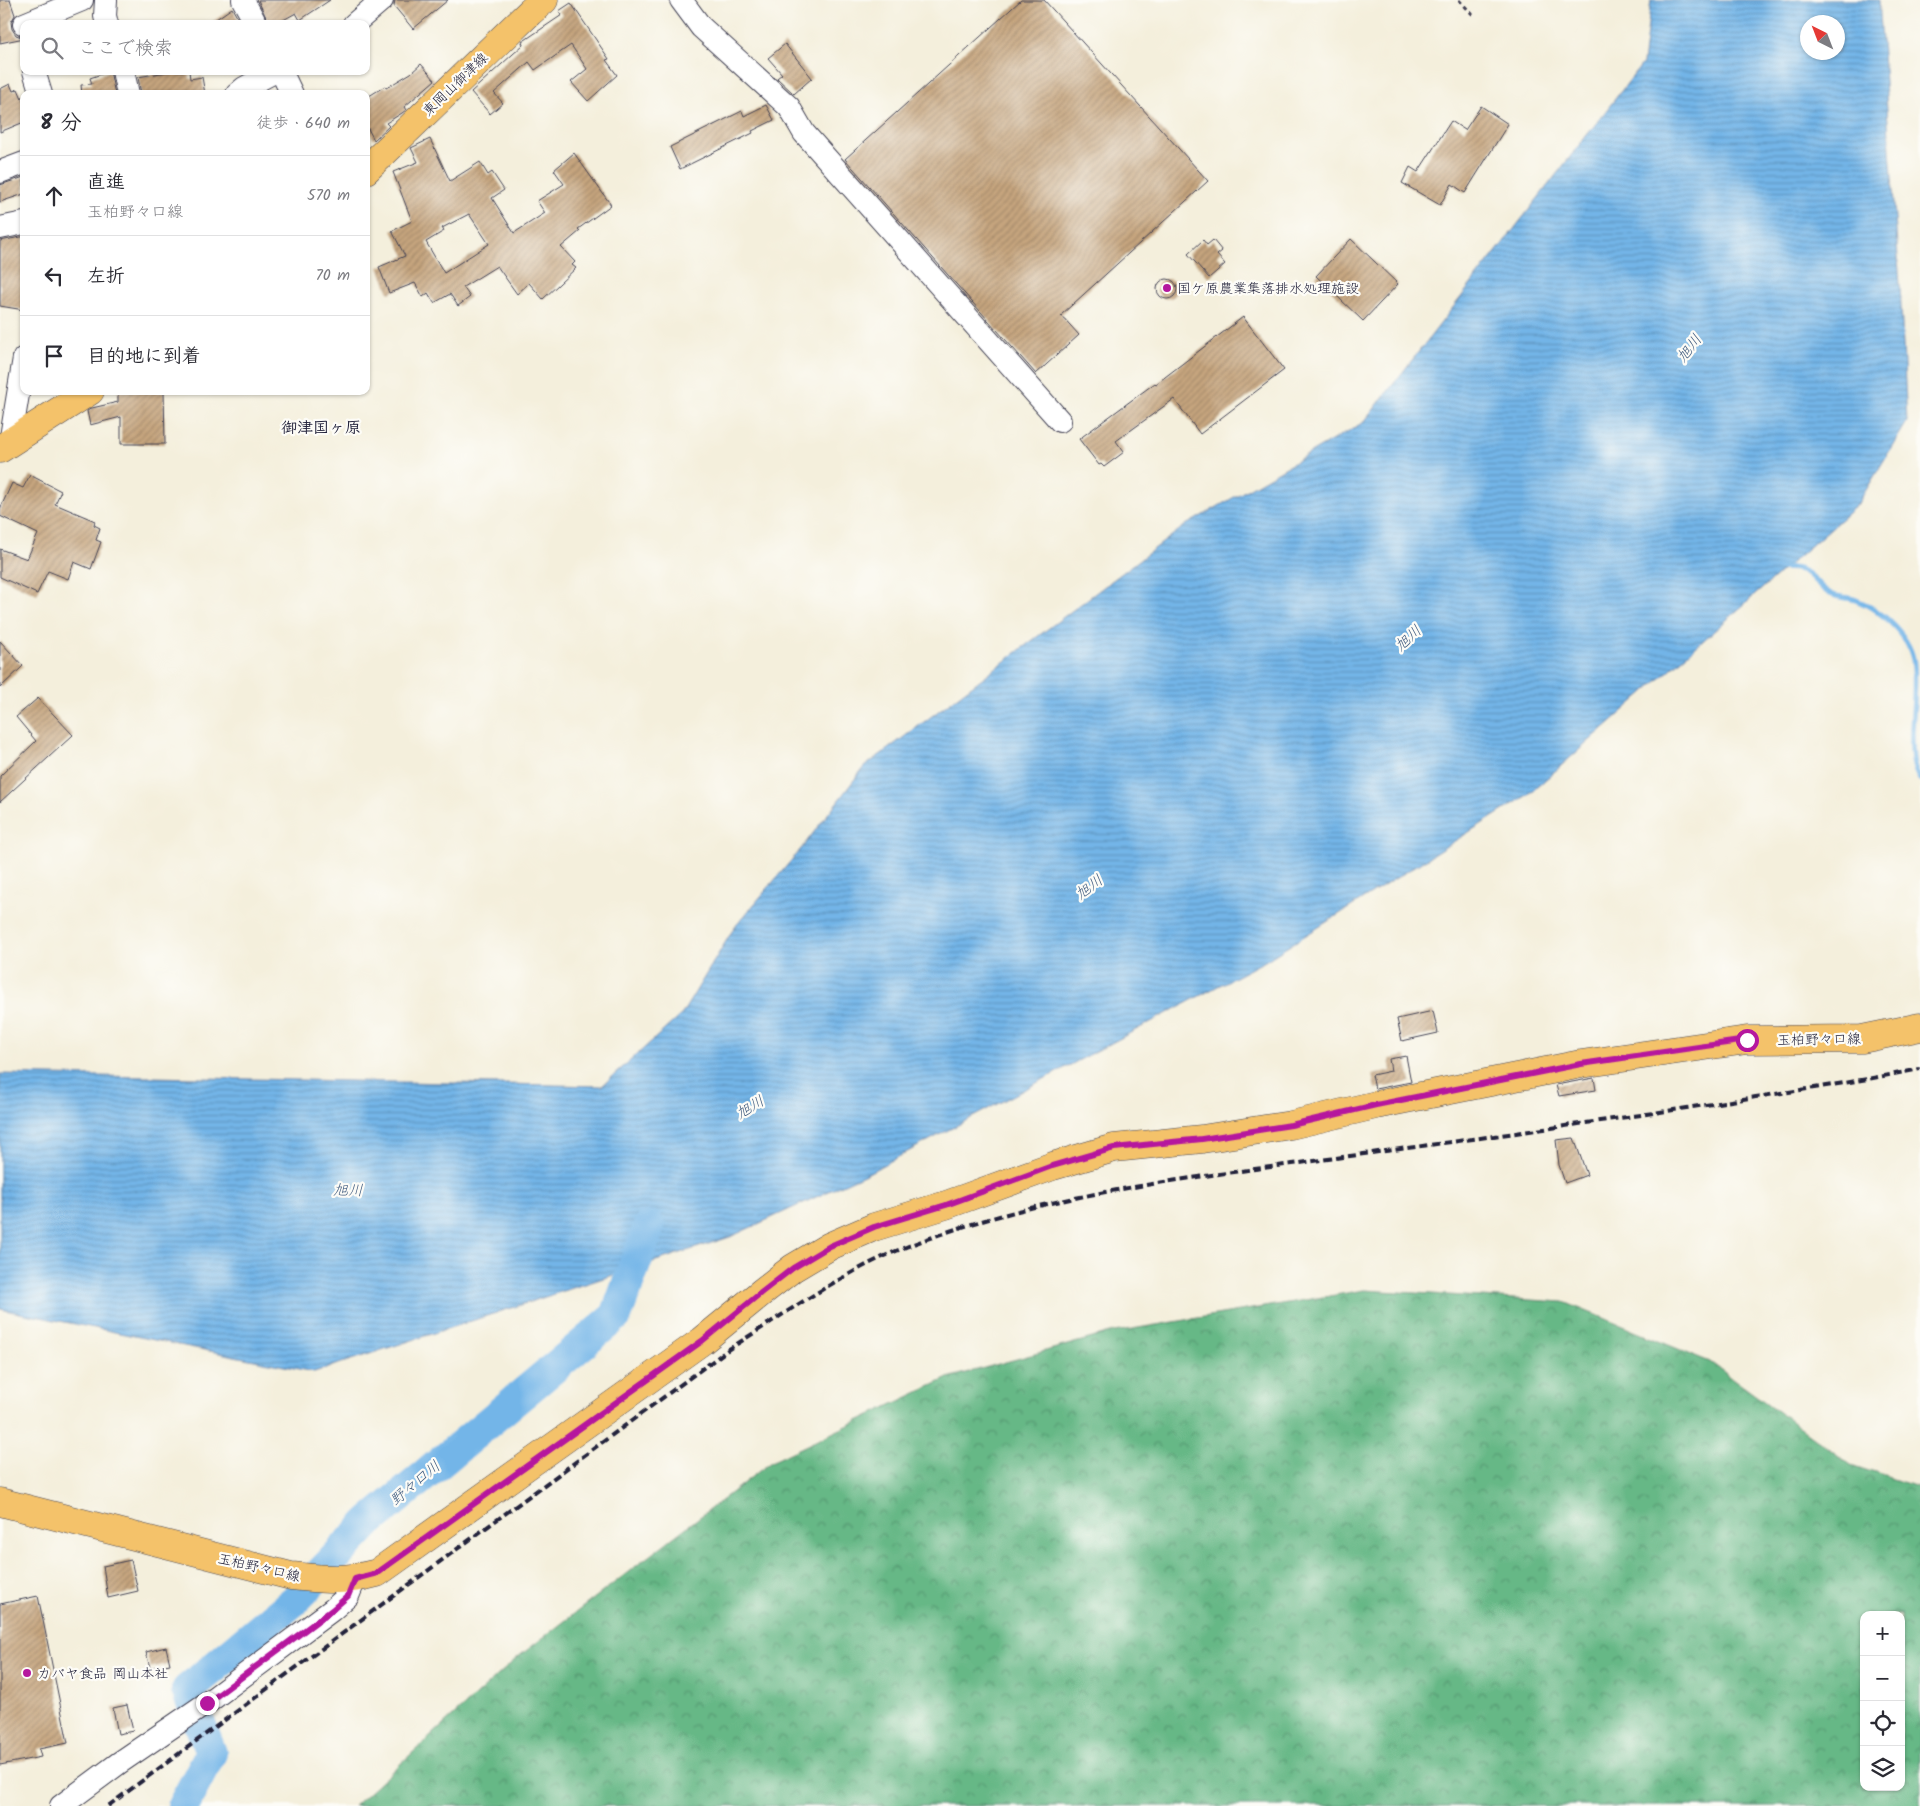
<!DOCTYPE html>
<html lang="ja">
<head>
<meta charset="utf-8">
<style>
	body { margin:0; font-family:Kalam,"Klee One",sans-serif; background:#f2f2f3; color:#2b2b33 }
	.controls { position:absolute; right:15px; bottom:15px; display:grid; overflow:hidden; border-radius:10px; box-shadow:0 1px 4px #0004 }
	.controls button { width:45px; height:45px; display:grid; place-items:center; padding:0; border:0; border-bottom:1px solid #e1e1e2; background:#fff; color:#2b2b33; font:25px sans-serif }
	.compass { position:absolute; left:1800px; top:15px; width:45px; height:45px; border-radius:50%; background:#fff; box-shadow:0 1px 4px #0004; rotate:318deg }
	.stop { position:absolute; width:15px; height:15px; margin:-11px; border:4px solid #b5179e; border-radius:50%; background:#fff }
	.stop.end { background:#b5179e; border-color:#fff; box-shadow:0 1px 5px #0008 }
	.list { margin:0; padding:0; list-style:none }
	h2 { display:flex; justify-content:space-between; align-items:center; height:65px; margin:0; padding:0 20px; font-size:21px }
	h2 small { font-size:16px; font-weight:400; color:#7c7c81 }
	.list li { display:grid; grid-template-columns:32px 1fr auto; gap:15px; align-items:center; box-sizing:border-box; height:80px; padding:0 20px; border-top:1px solid #e1e1e2 }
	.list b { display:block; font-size:19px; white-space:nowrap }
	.list p { margin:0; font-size:16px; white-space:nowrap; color:#7c7c81 }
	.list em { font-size:16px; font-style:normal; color:#7c7c81 }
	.icon { flex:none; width:28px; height:28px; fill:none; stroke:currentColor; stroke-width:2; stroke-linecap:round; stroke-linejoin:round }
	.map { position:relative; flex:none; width:1920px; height:1806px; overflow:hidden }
	.search { position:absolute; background:#fff; box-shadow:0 1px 4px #0004; left:20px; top:20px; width:350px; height:55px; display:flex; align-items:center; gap:12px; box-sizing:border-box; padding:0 18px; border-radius:10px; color:#7c7c81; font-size:19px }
	.panel { position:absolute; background:#fff; box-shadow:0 1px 4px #0004; left:20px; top:90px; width:350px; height:305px; border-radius:10px }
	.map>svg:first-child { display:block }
	.forest { fill:url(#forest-crowns); stroke:#446d60; fill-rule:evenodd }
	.water { fill:url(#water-rules); stroke:#4a6c92; fill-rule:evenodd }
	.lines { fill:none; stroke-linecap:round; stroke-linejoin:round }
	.stream { stroke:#73b5e8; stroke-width:5.5 }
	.river { stroke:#73b5e8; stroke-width:32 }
	.building { fill:url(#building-hatch); fill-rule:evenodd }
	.minor-casing { stroke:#424153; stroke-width:24 }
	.major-casing { stroke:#424153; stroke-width:29 }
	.path { stroke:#424153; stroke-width:3; stroke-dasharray:4 4; stroke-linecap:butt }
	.minor { stroke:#fff; stroke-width:22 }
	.major { stroke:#f4c26a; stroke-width:28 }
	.rail { stroke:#22223b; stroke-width:4; stroke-dasharray:8 4; stroke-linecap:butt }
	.route { stroke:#b5179e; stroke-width:6 }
	.poi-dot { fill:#b5179e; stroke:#fdfcf7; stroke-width:2 }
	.labels { text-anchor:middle; stroke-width:4.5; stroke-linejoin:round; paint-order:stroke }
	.street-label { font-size:14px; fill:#22223b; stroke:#fdfcf7 }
	.poi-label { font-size:14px; fill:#22223b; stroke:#fdfcf7; text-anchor:start }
	.water-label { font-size:15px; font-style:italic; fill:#425d80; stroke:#fdfcf7 }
	.quarter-label { font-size:16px; font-weight:bold; fill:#22223b; stroke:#fdfcf7 }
</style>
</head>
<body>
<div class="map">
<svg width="1920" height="1806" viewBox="0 0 1920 1806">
	<defs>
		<pattern id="forest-crowns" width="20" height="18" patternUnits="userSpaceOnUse" patternTransform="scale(1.25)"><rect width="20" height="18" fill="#66b886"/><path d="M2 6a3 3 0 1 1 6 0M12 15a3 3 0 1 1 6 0" fill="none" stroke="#54956f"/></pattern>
		<pattern id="water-rules" width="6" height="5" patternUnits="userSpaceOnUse" patternTransform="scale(1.25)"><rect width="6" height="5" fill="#73b5e8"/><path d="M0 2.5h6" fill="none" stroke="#5e93bd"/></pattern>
		<pattern id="building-hatch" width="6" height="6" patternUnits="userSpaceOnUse" patternTransform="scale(1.25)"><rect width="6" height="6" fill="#c6a57e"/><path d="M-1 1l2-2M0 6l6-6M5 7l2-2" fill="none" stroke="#a08668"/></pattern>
	</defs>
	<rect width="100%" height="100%" fill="#fdfcf7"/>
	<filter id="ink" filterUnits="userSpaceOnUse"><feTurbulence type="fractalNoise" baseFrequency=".02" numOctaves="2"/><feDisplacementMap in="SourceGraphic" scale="10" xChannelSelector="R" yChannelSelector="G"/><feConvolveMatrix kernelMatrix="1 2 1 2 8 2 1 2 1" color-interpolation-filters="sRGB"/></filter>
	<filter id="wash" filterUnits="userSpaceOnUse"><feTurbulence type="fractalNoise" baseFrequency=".0096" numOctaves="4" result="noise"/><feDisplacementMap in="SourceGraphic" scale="20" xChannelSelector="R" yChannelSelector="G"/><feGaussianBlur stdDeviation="1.12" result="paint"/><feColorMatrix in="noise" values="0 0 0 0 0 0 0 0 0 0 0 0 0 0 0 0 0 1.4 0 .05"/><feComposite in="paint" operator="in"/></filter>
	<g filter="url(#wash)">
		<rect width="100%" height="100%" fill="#f4efdc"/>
		<!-- forest -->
		<path class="forest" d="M1365,1290L1564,1302L1710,1362L1851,1465L1920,1488V1806H354L518,1657L771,1462L948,1378L1114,1332ZM1864,1615H1901V1787H1864Z"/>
		<!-- water -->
		<path class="water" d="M1651,0H1879L1900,285L1907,422L1857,505L1529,794L1265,961L868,1173L730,1237L314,1372L0,1309V1074L602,1086L682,1014L734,928L801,849L864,767L1186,525L1364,422L1643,63ZM1808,22H1838V52H1808Z"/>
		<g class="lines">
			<!-- stream -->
			<path class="stream" d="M1778,568C1786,568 1793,567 1801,570C1813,574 1819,590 1833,595C1841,598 1849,597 1856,600C1882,610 1912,637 1914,666C1916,687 1913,710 1912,731C1912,748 1911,765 1920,779"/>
			<!-- river -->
			<path class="river" d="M183,1806L211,1753L187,1690L295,1600L369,1522L616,1316L649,1226"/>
		</g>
		<g id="blocks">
			<!-- building -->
			<path class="building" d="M0,0H10L15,15L11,22L12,29L16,35L24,38L0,43Z
				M258,0H330L300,20L296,13L276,24H269Z
				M395,0H448L413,29L394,6Z
				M1021,0H1044L1208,181L1061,315L1079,335L1036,374L845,159Z
				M571,3L609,59L606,60L617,75L588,101L571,82L587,69L571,45L535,70L529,62L494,93L503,103L490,114L471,92L523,45L522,42L562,15L559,11Z
				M232,8L241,24H209Z
				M785,44L812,78L794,94L777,78L782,74L768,58Z
				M421,64L435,80L404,107L406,110L402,113L386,123L389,126L374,140L366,125V98L385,86L386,88L411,73Z
				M110,71L115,94H82L81,85L92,84L90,78Z
				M172,71H189L190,79L202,77L205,94H141L138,77Z
				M10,84L13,91L18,89L24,103V122L0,132V89Z
				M766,105L774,120L752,131L753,133L680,169L670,147L742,111L744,116Z
				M1481,106L1508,124L1465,193L1452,184L1440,205L1402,183L1410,167L1418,172L1451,121L1465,130Z
				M430,139L450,181L480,162L488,175L492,172L504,190L492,198L514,233L545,213L537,201L564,184L554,170L574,153L611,205L578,229L580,231L561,247L575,262L572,265L576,268L543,299L529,283L517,294L497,266L463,287L470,297L458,306L450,294L434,303L428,293L423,297L415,283L389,293L379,267L405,256L392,231L412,221L393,172L418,162L411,148ZM469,214L489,244L444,273L426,242L444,231L442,228Z
				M24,177V194L0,202V185Z
				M21,237H24V310L0,306V241Z
				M1351,239L1398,284L1363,321L1316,276Z
				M1203,240L1207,245L1213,240L1222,251L1217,255L1225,264L1209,278L1188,254Z
				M1157 289a10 10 0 1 1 20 0a10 10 0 1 1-20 0Z
				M1243,317L1284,370L1200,434L1174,399L1116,441L1124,452L1104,467L1101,464L1099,465L1079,439L1155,383L1156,384Z
				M118,391L164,392L165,444H121V417L90,425L87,411L92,408L118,402Z
				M30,475L61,491L55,504L95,521L94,525L100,528L96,540L101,542L91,569L74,562L68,579L48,571L37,594L0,577V549L27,559L38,534L0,516V509L12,483L23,488Z
				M0,641L23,666L0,688Z
				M38,698L73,735L0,802V776L36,741L16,717Z
				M1433,1011L1438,1033L1402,1041L1397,1019Z
				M1406,1056L1411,1082L1375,1089L1372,1075L1391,1071L1389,1059Z
				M1594,1078L1596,1090L1559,1096L1556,1085Z
				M1574,1138L1587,1175L1565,1183L1559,1165L1556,1140Z
				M131,1560L138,1591L108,1598L103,1566Z
				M38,1596L68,1743L39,1749L41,1757L0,1765V1604Z
				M166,1647L170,1664L150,1668L146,1652Z
				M127,1705L133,1731L118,1734L113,1708Z"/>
		</g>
	</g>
	<g filter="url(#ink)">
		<use href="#blocks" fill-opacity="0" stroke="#424153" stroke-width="1"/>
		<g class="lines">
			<defs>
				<path id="minor" d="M106,0L105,16L107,24
					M243,0L256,24
					M681,0L701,27L789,107L804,133L1060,421
					M24,24L82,0
					M354,24L382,0
					M34,71L41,94
					M123,71L128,94
					M281,71L292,94
					M237,94L244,88L276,71
					M0,172L24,163
					M0,228L24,223
					M10,443L24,358
					M61,1806L119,1763L207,1703L332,1610L348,1596L355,1579"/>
				<path id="major" d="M366,170L530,12L544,0
					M0,449L90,391
					M0,1502L291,1576C324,1579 344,1582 377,1573L702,1341L762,1292L793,1268L830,1246L874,1227L946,1205L1053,1166L1114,1148L1202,1139L1291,1125L1376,1105L1581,1064L1747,1040L1862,1039L1920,1027"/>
			</defs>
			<!-- minor casing -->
			<use href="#minor" class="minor-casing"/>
			<!-- major casing -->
			<use href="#major" class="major-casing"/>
			<!-- path -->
			<path class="path" d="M1459,0L1474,16"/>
			<!-- minor -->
			<use href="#minor" class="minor"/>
			<!-- major -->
			<use href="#major" class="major"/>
			<!-- rail -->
			<path class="rail" d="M108,1806L729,1349C786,1313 843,1272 906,1247C1032,1197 1167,1181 1300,1163C1448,1142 1596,1123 1743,1099C1802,1090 1861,1081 1920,1069"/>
		</g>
	</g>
	<g class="lines" filter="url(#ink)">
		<!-- route -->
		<path class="route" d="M207,1703L332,1610L348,1596L355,1579L377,1573L702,1341L762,1292L793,1268L830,1246L874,1227L946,1205L1052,1166L1114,1148L1202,1139L1291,1125L1376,1105L1581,1064L1747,1040"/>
	</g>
	<!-- markers -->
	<g class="poi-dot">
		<circle cx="1167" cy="288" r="5"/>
		<circle cx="27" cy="1673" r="5"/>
	</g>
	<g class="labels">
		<!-- street labels -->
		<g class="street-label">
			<text transform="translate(455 84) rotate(-44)" y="5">東岡山御津線</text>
			<text transform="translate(1819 1039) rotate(-1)" y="5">玉柏野々口線</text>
			<text transform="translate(259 1567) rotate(13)" y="5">玉柏野々口線</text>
		</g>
		<!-- poi labels -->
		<g class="poi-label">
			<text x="1177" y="293">国ケ原農業集落排水処理施設</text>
			<text x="37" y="1678">カバヤ食品 岡山本社</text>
		</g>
		<!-- water labels -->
		<g class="water-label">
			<text transform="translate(1689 348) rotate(-52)" y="5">旭川</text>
			<text transform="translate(1408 638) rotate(-42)" y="5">旭川</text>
			<text transform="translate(1089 887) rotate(-37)" y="5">旭川</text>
			<text transform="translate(750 1107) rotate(-31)" y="5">旭川</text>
			<text transform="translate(348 1190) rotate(1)" y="5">旭川</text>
			<text transform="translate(415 1483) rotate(-40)" y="5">野々口川</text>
		</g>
		<!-- quarter labels -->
		<g class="quarter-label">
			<text x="321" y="433">御津国ヶ原</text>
		</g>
	</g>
</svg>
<div class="controls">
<button>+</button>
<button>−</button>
<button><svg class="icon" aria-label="locate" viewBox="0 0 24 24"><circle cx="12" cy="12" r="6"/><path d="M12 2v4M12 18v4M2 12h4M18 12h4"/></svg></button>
<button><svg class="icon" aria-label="layers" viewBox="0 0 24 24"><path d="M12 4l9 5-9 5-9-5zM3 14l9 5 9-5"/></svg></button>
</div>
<svg class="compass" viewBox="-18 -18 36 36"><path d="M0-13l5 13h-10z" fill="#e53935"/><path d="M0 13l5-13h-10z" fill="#7c7c81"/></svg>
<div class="stop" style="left:1747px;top:1040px"></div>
<div class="stop end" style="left:207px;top:1703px"></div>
<div class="search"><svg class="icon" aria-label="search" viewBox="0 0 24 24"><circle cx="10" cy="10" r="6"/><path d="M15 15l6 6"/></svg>ここで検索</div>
<section class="panel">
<h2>8 分<small>徒歩 · 640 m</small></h2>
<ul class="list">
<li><svg class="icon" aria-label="ahead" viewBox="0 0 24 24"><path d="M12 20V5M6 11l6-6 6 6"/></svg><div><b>直進</b><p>玉柏野々口線</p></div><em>570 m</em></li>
<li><svg class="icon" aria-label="left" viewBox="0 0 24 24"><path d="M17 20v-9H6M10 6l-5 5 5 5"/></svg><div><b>左折</b></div><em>70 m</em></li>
<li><svg class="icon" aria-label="arrive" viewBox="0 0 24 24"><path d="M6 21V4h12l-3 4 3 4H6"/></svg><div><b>目的地に到着</b></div></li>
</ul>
</section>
</div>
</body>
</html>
